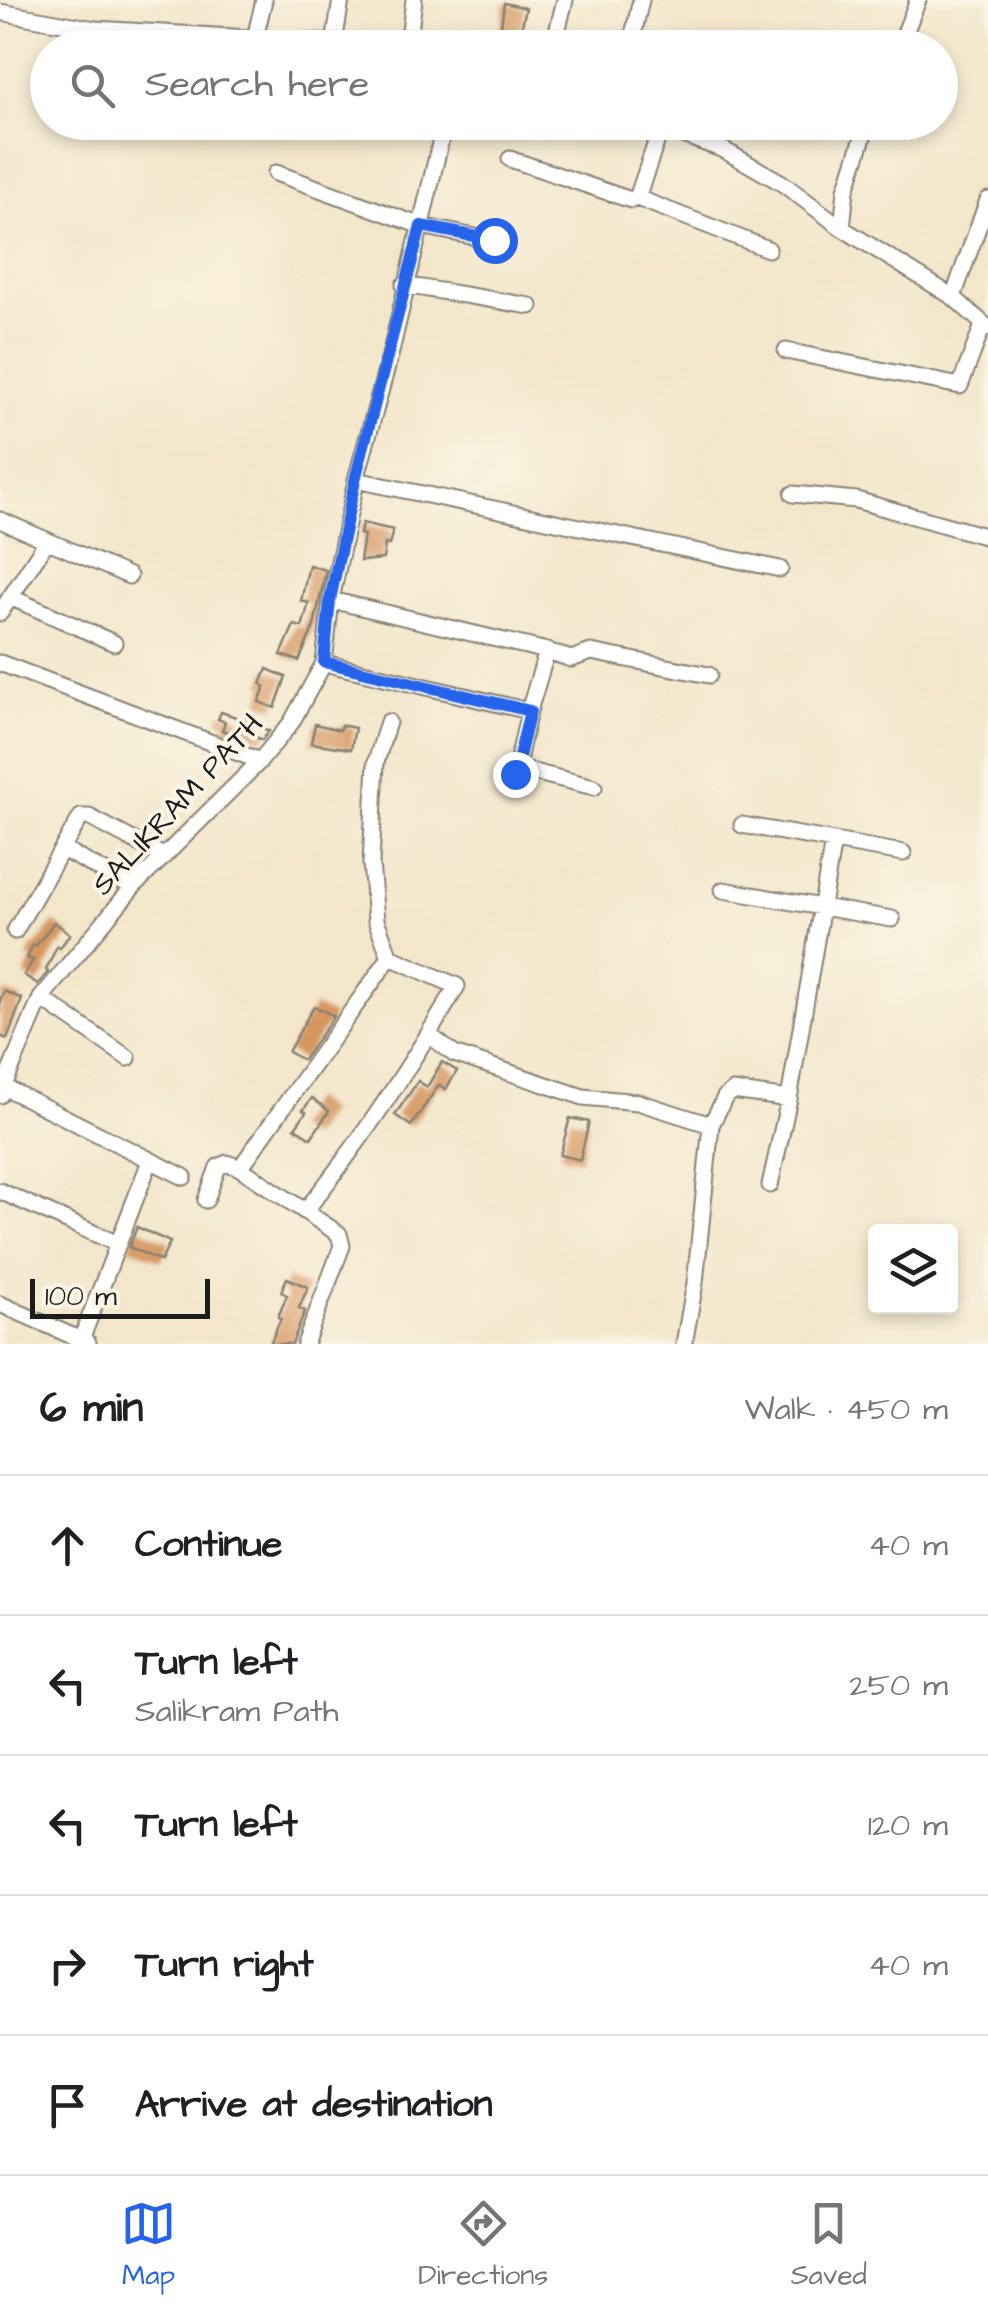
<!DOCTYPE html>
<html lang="en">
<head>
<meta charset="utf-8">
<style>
	body { margin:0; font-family:"Architects Daughter",sans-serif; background:#f6f6f6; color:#202124 }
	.controls { position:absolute; right:30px; bottom:30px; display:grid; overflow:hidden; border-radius:10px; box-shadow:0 5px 15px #0003 }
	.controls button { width:90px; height:90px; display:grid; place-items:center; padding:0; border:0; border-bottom:2px solid #e0e0e0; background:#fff; color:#202124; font:50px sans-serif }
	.scale { position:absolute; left:30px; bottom:25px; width:180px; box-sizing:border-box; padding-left:10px; border:5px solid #1c1c1c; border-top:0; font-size:28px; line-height:35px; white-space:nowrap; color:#1c1c1c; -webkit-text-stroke:8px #fcf5e5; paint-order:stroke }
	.stop { position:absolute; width:30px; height:30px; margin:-22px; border:8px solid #2563eb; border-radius:50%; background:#fff }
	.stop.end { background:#2563eb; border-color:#fff; box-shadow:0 2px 10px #0008 }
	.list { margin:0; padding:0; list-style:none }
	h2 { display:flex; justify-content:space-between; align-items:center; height:130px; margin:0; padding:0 40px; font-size:42px }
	h2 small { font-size:32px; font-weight:400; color:#757577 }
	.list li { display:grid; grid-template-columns:65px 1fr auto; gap:30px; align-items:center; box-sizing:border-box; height:140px; padding:0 40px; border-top:2px solid #e0e0e0 }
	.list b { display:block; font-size:38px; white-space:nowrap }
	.list p { margin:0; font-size:32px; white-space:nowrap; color:#757577 }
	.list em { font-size:32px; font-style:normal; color:#757577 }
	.icon { flex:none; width:55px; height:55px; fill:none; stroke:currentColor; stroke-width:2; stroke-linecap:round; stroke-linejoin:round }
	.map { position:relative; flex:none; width:988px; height:1344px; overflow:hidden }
	.search { position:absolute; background:#fff; box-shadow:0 5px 15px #0003; left:30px; right:30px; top:30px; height:110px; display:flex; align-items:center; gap:25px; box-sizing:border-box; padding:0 35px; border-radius:55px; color:#757577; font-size:38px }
	.sheet { height:830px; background:#fff }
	nav { display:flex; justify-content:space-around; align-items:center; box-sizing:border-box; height:140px; border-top:2px solid #e0e0e0; background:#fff; font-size:28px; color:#757577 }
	nav a { display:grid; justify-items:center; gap:5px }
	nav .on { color:#2563eb }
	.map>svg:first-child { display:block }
	.building { fill:#d6965f }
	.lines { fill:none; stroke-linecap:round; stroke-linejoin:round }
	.minor-casing { stroke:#888173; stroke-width:19 }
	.minor { stroke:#fff; stroke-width:15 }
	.route { stroke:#2563eb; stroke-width:12 }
	.labels { text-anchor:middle; stroke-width:8; stroke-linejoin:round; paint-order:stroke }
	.street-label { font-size:30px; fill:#1c1c1c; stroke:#fcf5e5 }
</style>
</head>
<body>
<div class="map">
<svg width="988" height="1344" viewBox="0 0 988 1344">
	<rect width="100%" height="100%" fill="#fcf5e5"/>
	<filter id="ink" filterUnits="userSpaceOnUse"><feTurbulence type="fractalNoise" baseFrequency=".01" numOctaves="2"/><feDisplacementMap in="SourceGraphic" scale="20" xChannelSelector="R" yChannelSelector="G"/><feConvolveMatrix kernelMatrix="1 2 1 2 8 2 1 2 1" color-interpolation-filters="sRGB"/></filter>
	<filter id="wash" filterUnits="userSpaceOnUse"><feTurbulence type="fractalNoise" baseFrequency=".0048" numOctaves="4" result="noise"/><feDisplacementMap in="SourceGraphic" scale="40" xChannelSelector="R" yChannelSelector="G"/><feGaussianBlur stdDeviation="2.25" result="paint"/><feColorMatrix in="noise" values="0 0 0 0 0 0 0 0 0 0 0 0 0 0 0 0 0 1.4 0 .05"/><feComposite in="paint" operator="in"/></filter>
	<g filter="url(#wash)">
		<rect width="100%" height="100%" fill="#f3e6ca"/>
		<g id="blocks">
			<!-- building -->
			<path class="building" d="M504,3L526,8L517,48H498Z
				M362,523L393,530L389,545L385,544L383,559L360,561L364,535L360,534Z
				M309,565L326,570L314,626L299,661L281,655L294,625L302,627L309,603L301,601Z
				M267,669L286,677L275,708L259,702L265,686L261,684Z
				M221,712L248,721L269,731L262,740L241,730L238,737L222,730L225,722L218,719Z
				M315,724L340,730L341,725L355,728L351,749L311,743Z
				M54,922L70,934L60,948L57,946L46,970L48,972L38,984L24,975L33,960L27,958L33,945L36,946Z
				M4,991L22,999L7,1039L0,1036V1000Z
				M314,1006L334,1016L303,1060L288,1052Z
				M442,1062L457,1071L446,1089L439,1085L411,1126L395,1115L418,1081L427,1087Z
				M312,1098L329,1111L311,1138L295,1128L306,1112L303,1110Z
				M570,1118L589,1122L580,1160L560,1155Z
				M137,1227L170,1242L161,1261L129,1247Z
				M287,1278L308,1287L299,1308L305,1311L292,1344H270L281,1318L278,1317L287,1295L281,1292Z"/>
		</g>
	</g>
	<g filter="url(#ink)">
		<use href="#blocks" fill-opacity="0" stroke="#888173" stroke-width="2.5"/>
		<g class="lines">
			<defs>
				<path id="minor" d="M0,12L95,29L418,48
					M255,38L264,0
					M334,43L341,0
					M408,46L414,0
					M553,48L565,0
					M630,48L641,0
					M899,48L918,0
					M647,122L724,150L782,183L842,228L953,297L988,328
					M510,159L631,200L637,198L661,128
					M276,173L421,226L495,241
					M637,198L768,249
					M842,228L846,190L868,122
					M404,285L530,306
					M953,297L988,200
					M786,351L960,386L983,325
					M356,480L780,569
					M793,494L856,500L988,537
					M0,520L129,576
					M10,597L114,643
					M0,613L47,541
					M547,651L571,659L591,652L709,675
					M0,663L260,761
					M324,663L529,711L547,651L331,600
					M517,768L594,787
					M515,774L529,711
					M742,825L903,853
					M133,887L62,849L81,817H89L163,856
					M723,890L892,919
					M15,931L62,849
					M41,998L128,1058
					M429,1035L454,1054L583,1097L638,1102L711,1125L725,1097L733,1091L789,1099
					M4,1087L184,1177
					M0,1095L41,998L133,887L260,761L291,723L324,663L331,600L357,476L390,356L445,122
					M240,1168L390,957
					M770,1185L789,1099L833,841
					M0,1191L118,1244
					M206,1200L218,1167L227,1163L240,1168L339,1234L342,1246L305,1344
					M306,1210C362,1140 412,1064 457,986L390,957L376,920L371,863L376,762L388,722
					M0,1304L88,1343
					M81,1340L150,1161
					M684,1344L695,1283L711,1125"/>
			</defs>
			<!-- minor casing -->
			<use href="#minor" class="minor-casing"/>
			<!-- minor -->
			<use href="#minor" class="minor"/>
		</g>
	</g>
	<g class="lines" filter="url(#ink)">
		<!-- route -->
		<path class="route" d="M494,240L421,226L356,476L330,600L324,662L530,711L515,774"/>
	</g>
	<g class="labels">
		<!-- street labels -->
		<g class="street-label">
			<text transform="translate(177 804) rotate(-47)" y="10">SALIKRAM PATH</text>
		</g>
	</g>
</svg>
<div class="controls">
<button><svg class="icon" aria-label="layers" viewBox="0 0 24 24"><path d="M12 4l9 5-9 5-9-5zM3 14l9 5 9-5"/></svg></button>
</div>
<div class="scale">100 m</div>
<div class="stop" style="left:494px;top:240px"></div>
<div class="stop end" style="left:515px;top:774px"></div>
<div class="search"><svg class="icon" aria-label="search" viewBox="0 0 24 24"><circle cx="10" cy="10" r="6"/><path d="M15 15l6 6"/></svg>Search here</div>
</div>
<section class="sheet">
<h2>6 min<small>Walk · 450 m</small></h2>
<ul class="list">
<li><svg class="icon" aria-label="ahead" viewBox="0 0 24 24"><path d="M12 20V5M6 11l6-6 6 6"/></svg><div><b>Continue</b></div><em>40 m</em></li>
<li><svg class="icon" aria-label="left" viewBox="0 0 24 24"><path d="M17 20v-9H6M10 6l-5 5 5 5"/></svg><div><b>Turn left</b><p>Salikram Path</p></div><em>250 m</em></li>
<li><svg class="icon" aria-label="left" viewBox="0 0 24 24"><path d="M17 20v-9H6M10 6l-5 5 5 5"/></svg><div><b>Turn left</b></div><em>120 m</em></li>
<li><svg class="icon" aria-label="right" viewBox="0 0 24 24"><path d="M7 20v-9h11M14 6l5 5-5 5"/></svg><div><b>Turn right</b></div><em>40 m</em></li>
<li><svg class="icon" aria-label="arrive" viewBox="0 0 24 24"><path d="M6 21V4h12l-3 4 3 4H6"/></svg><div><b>Arrive at destination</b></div></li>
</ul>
</section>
<nav>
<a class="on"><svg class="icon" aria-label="map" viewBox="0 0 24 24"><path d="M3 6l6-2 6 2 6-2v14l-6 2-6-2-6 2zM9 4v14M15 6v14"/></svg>Map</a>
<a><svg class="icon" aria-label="directions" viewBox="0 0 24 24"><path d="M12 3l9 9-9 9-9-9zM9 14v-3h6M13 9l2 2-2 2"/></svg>Directions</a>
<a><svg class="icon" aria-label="saved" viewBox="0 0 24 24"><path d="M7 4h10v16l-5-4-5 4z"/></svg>Saved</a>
</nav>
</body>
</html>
